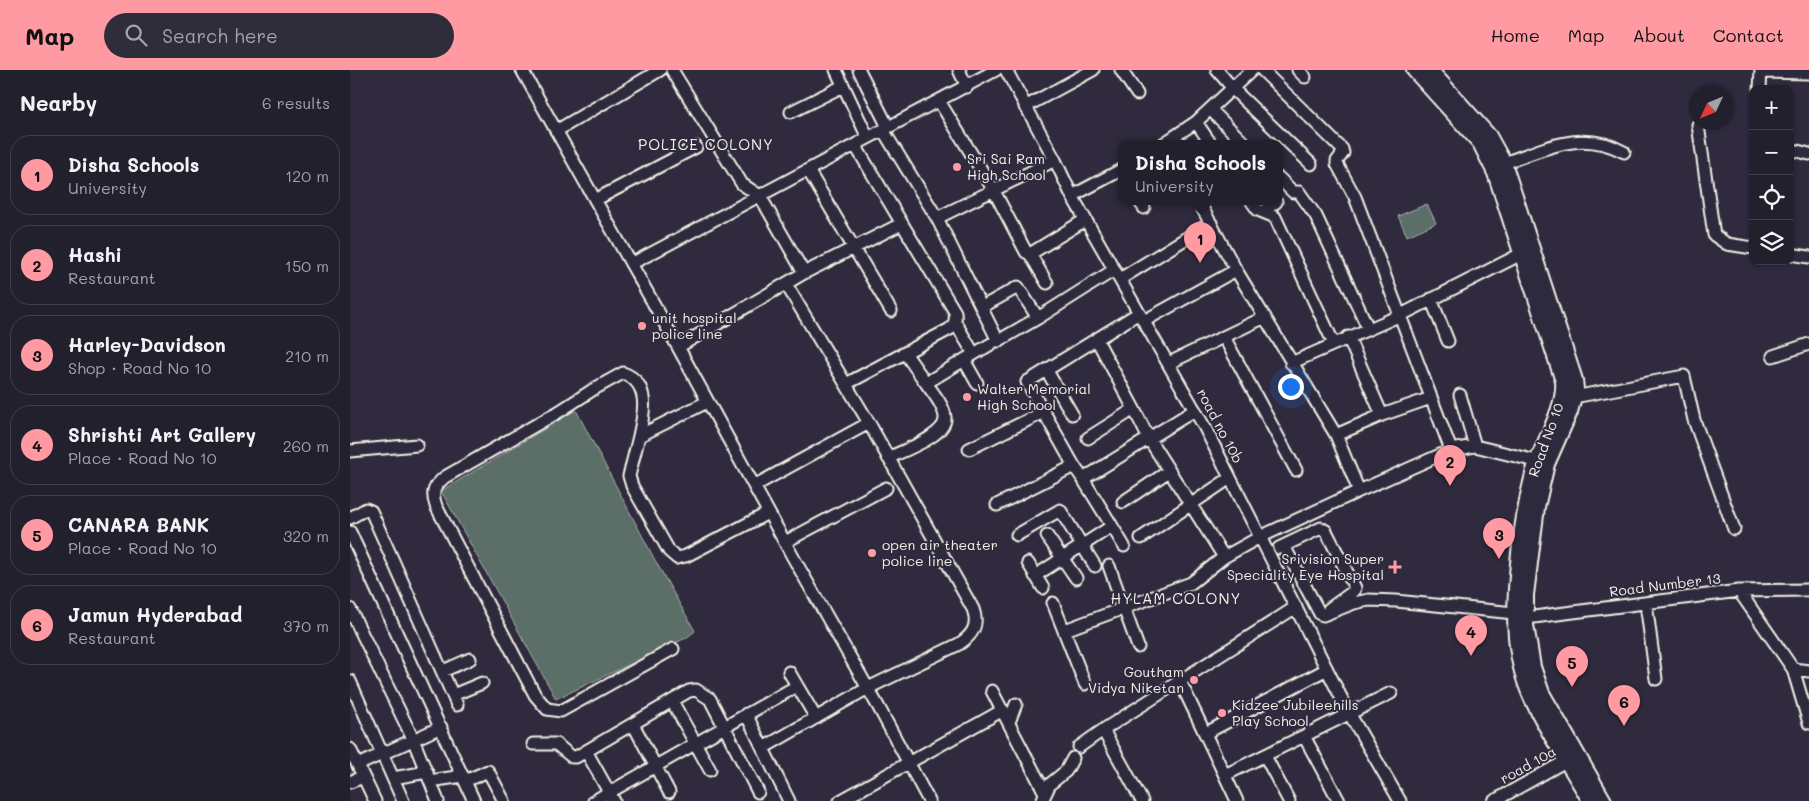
<!DOCTYPE html>
<html lang="en">
<head>
<meta charset="utf-8">
<style>
	body { margin:0; font-family:Mali,sans-serif; background:#2f2d3a; color:#f1f3f6 }
	.controls { position:absolute; right:15px; top:15px; display:grid; overflow:hidden; border-radius:10px; box-shadow:0 1px 4px #0004 }
	.controls button { width:45px; height:45px; display:grid; place-items:center; padding:0; border:0; border-bottom:1px solid #403e4a; background:#23202e; color:#f1f3f6; font:25px sans-serif }
	.compass { position:absolute; left:1339px; top:15px; width:45px; height:45px; border-radius:50%; background:#23202e; box-shadow:0 1px 4px #0004; rotate:226deg }
	.you { position:absolute; left:940px; top:316px; width:18px; height:18px; margin:-12px; border:4px solid #fff; border-radius:50%; background:#1a73e8; box-shadow:0 0 0 8px #1a73e833 }
	.badge { display:grid; place-items:center; width:32px; height:32px; border-radius:50%; background:#ff9aa2; color:#111; font-size:16px; font-weight:700 }
	.pin { position:absolute; translate:-50% -41px; filter:drop-shadow(0 1px 2px #0008) }
	.pin::after { content:''; position:absolute; top:26px; width:18px; height:15px; background:inherit; clip-path:polygon(0 0,100% 0,50% 100%) }
	.popup { position:absolute; left:768px; top:70px; width:165px; height:65px; box-sizing:border-box; display:grid; place-content:center; border-radius:10px; background:#23202e; filter:drop-shadow(0 1px 4px #0005); font-size:16px; white-space:nowrap; color:#a3a3aa }
	.popup b { font-size:19px; color:#f1f3f6 }
	.popup::after { content:''; position:absolute; left:50%; top:100%; margin-left:-10px; border:10px solid transparent; border-top-color:#23202e }
	.list { margin:0; padding:0; list-style:none }
	h2 { display:flex; justify-content:space-between; align-items:center; height:65px; margin:0; padding:0 20px; font-size:21px }
	h2 small { font-size:16px; font-weight:400; color:#a3a3aa }
	.list li { display:grid; grid-template-columns:32px 1fr auto; gap:15px; align-items:center; box-sizing:border-box; height:80px; margin:0 10px 10px; padding:0 10px; border:1px solid #403e4a; border-radius:20px }
	.list b { display:block; font-size:19px; white-space:nowrap }
	.list p { margin:0; font-size:16px; white-space:nowrap; color:#a3a3aa }
	.list em { font-size:16px; font-style:normal; color:#a3a3aa }
	.icon { flex:none; width:28px; height:28px; fill:none; stroke:currentColor; stroke-width:2; stroke-linecap:round; stroke-linejoin:round }
	.map { position:relative; flex:none; width:1459px; height:731px; overflow:hidden }
	header { display:flex; align-items:center; gap:30px; box-sizing:border-box; height:70px; padding:0 25px; background:#ff9aa2; color:#111 }
	header strong { font-size:24px }
	nav { display:flex; gap:28px; margin-inline-start:auto; font-size:18px }
	.search { width:350px; height:45px; background:#2f2d3a; display:flex; align-items:center; gap:12px; box-sizing:border-box; padding:0 18px; border-radius:28px; color:#a3a3aa; font-size:19px }
	main { display:flex }
	aside { flex:1; background:#23202e }
	.map>svg:first-child { display:block }
	.green { fill:#5b6e67; stroke:#a8b0a8 }
	.lines { fill:none; stroke-linecap:round; stroke-linejoin:round }
	.minor-casing { stroke:#f4f1e8; stroke-width:15 }
	.major-casing { stroke:#f4f1e8; stroke-width:18 }
	.minor { stroke:#2f2a3d; stroke-width:11 }
	.major { stroke:#2f2a3d; stroke-width:14 }
	.poi-dot { fill:#ff9aa2; stroke:#2f2a3d; stroke-width:2 }
	.labels { text-anchor:middle; stroke-width:4; stroke-linejoin:round; paint-order:stroke }
	.poi-label { font-size:14px; fill:#f4f1e8; stroke:#2f2a3d; text-anchor:start }
	.street-label { font-size:14px; fill:#f4f1e8; stroke:#2f2a3d }
	.neighbourhood-label { font-size:15px; letter-spacing:1px; fill:#f4f1e8; stroke:#2f2a3d }
</style>
</head>
<body>
<header>
<strong>Map</strong>
<div class="search"><svg class="icon" aria-label="search" viewBox="0 0 24 24"><circle cx="10" cy="10" r="6"/><path d="M15 15l6 6"/></svg>Search here</div>
<nav><a>Home</a><a>Map</a><a>About</a><a>Contact</a></nav>
</header>
<main>
<aside>
<h2>Nearby<small>6 results</small></h2>
<ul class="list">
<li><span class="badge">1</span><div><b>Disha Schools</b><p>University</p></div><em>120 m</em></li>
<li><span class="badge">2</span><div><b>Hashi</b><p>Restaurant</p></div><em>150 m</em></li>
<li><span class="badge">3</span><div><b>Harley-Davidson</b><p>Shop · Road No 10</p></div><em>210 m</em></li>
<li><span class="badge">4</span><div><b>Shrishti Art Gallery</b><p>Place · Road No 10</p></div><em>260 m</em></li>
<li><span class="badge">5</span><div><b>CANARA BANK</b><p>Place · Road No 10</p></div><em>320 m</em></li>
<li><span class="badge">6</span><div><b>Jamun Hyderabad</b><p>Restaurant</p></div><em>370 m</em></li>
</ul>
</aside>
<div class="map">
<svg width="1459" height="731" viewBox="0 0 1459 731">
	<rect width="100%" height="100%" fill="#2f2a3d"/>
	<filter id="ink" filterUnits="userSpaceOnUse"><feTurbulence type="fractalNoise" baseFrequency=".02" numOctaves="2"/><feDisplacementMap in="SourceGraphic" scale="10" xChannelSelector="R" yChannelSelector="G"/><feConvolveMatrix kernelMatrix="1 2 1 2 8 2 1 2 1" color-interpolation-filters="sRGB"/></filter>
	<g filter="url(#ink)">
		<!-- green -->
		<path class="green" d="M1077,134L1086,153L1057,166L1048,146Z
			M226,340L306,492L345,561L336,568L206,629L91,421Z"/>
		<g class="lines">
			<defs>
				<path id="minor" d="M172,0L328,277L444,489L528,636L579,731
					M322,0L392,114L410,126L454,203
					M486,0L518,68
					M509,0L538,57
					M609,0L617,17
					M656,0L705,90L722,126L855,358L999,643L1050,731
					M771,0L787,24
					M867,0L886,22L961,94
					M912,0L992,79L993,83L987,91V94L1005,127L1101,380
					M948,0L955,7
					M1411,2L1459,3
					M1410,19L1411,0
					M589,31L643,119L676,182L680,184L697,213
					M675,37L743,0
					M860,39L895,74
					M441,42L493,16
					M846,52L861,74
					M1348,55L1364,165L1377,174L1403,178
					M533,60L587,148L648,271L688,248L764,200
					M206,61L310,0
					M813,74L846,52L902,0
					M1440,79L1459,84
					M1154,93C1197,78 1231,59 1274,82
					M458,100L541,241
					M929,108L943,122H949L966,146L1018,258
					M722,126L771,100
					M245,130L346,77
					M790,132L794,138
					M849,132L886,200L986,365L1009,421
					M902,132L908,140L925,147L984,274
					M913,142L926,132
					M587,148L705,90
					M680,184L735,150
					M1440,184L1459,187
					M281,194L646,0
					M770,209L861,153
					M436,214L519,353
					M1081,229L1098,271
					M632,237L668,217L688,248
					M794,251L886,200
					M874,267L946,400
					M998,267L1032,345
					M747,270L784,339L799,369L874,487
					M328,277L454,203L551,154
					M555,283L576,313
					M624,284L641,274
					M1423,286L1459,274
					M614,290L627,313
					M819,293L915,247
					M941,293L1051,245L1179,180
					M697,301L722,344
					M496,314L600,259C605,254 606,250 605,242L505,75
					M1110,325L1125,376
					M1224,327L1334,306L1344,350L1384,459
					M357,332L289,366L279,406L282,416L319,481L327,488L336,486L418,443
					M986,365L1032,345L1081,328
					M289,366C294,344 301,313 273,303L244,319L210,341L95,407C84,416 81,422 86,436L185,625L197,639L211,641L323,579
					M738,368L784,339
					M619,379L694,342
					M0,381L67,375
					M538,388C552,381 597,366 595,347C594,335 582,322 576,313L624,284L605,252
					M733,409L845,340
					M404,416L519,353L623,539C629,555 623,565 609,574L518,618L413,678
					M773,432L819,401
					M647,435L724,396
					M0,448L16,439L21,441L107,635
					M762,456L774,476
					M0,462L124,731
					M667,465L710,440L745,496
					M697,466L726,508
					M791,468L880,408
					M435,472L536,418
					M934,476L970,544L973,545L1004,533L1019,530L1046,531L1164,543
					M929,478L971,458L976,461L1005,518L1004,521L979,539
					M678,493L693,518
					M759,496L788,577
					M685,506L762,456L733,409L724,396L677,312L789,243
					M1389,521L1443,599L1459,653
					M703,533L735,614
					M1296,533L1306,609
					M0,539L63,669L88,731
					M1176,548L1389,521L1459,520
					M715,560L841,513L874,487L910,467L1009,421L1101,380L1125,376L1186,391
					M1443,599L1459,601
					M93,601L120,589
					M439,602L466,648
					M0,611L53,731
					M830,611L887,731
					M642,621L695,723
					M103,625L132,613
					M322,631L360,700
					M396,644L439,731
					M659,652L666,634
					M283,654L319,722
					M753,660L792,731
					M856,663L977,599
					M954,666L989,731
					M183,674H206L222,687H226L339,621L346,620L360,629L408,722
					M729,677L753,660L946,537
					M0,679L25,731
					M236,681L264,731
					M915,686L939,731
					M8,695L91,657
					M875,705L1041,623
					M43,708L77,702
					M80,711L113,706
					M115,711L138,701L154,731
					M0,712L13,707
					M244,731L447,616
					M490,731L653,640
					M692,731L700,714L716,701L723,688
					M1144,731L1223,687"/>
				<path id="major" d="M1064,0L1130,73L1145,103L1213,311C1216,339 1190,376 1183,404C1176,431 1172,456 1169,483C1164,532 1160,583 1182,629C1198,664 1221,697 1240,731
					M1080,0L1139,66L1154,93L1225,310L1226,319L1220,342L1197,394L1187,437L1176,525V555L1183,597L1192,623L1254,731"/>
			</defs>
			<!-- minor casing -->
			<use href="#minor" class="minor-casing"/>
			<!-- major casing -->
			<use href="#major" class="major-casing"/>
			<!-- minor -->
			<use href="#minor" class="minor"/>
			<!-- major -->
			<use href="#major" class="major"/>
		</g>
	</g>
	<!-- markers -->
	<g class="poi-dot">
		<circle cx="607" cy="97" r="5"/>
		<circle cx="292" cy="256" r="5"/>
		<circle cx="617" cy="327" r="5"/>
		<circle cx="522" cy="483" r="5"/>
		<path d="M1042.5 489.5h5v5h5v5h-5v5h-5v-5h-5v-5h5z"/>
		<circle cx="844" cy="610" r="5"/>
		<circle cx="872" cy="643" r="5"/>
	</g>
	<g class="labels">
		<!-- poi labels -->
		<g class="poi-label">
			<text x="617" y="94">Sri Sai Ram<tspan x="617" dy="16">High School</tspan></text>
			<text x="302" y="253">unit hospital<tspan x="302" dy="16">police line</tspan></text>
			<text x="627" y="324">Walter Memorial<tspan x="627" dy="16">High School</tspan></text>
			<text x="532" y="480">open air theater<tspan x="532" dy="16">police line</tspan></text>
			<text x="1034" y="494" text-anchor="end">Srivision Super<tspan x="1034" dy="16">Speciality Eye Hospital</tspan></text>
			<text x="834" y="607" text-anchor="end">Goutham<tspan x="834" dy="16">Vidya Niketan</tspan></text>
			<text x="882" y="640">Kidzee Jubileehills<tspan x="882" dy="16">Play School</tspan></text>
		</g>
		<!-- street labels -->
		<g class="street-label">
			<text transform="translate(870 356) rotate(62)" y="5">road no 10b</text>
			<text transform="translate(1196 370) rotate(-70)" y="5">Road No 10</text>
			<text transform="translate(1315 515) rotate(-7)" y="5">Road Number 13</text>
			<text transform="translate(1178 695) rotate(-29)" y="5">road 10a</text>
		</g>
		<!-- neighbourhood labels -->
		<g class="neighbourhood-label">
			<text x="356" y="80">POLICE COLONY</text>
			<text x="826" y="534">HYLAM COLONY</text>
		</g>
	</g>
</svg>
<div class="controls">
<button>+</button>
<button>−</button>
<button><svg class="icon" aria-label="locate" viewBox="0 0 24 24"><circle cx="12" cy="12" r="6"/><path d="M12 2v4M12 18v4M2 12h4M18 12h4"/></svg></button>
<button><svg class="icon" aria-label="layers" viewBox="0 0 24 24"><path d="M12 4l9 5-9 5-9-5zM3 14l9 5 9-5"/></svg></button>
</div>
<svg class="compass" viewBox="-18 -18 36 36"><path d="M0-13l5 13h-10z" fill="#e53935"/><path d="M0 13l5-13h-10z" fill="#a3a3aa"/></svg>
<div class="you"></div>
<div class="pin badge" style="left:850px;top:193px">1</div>
<div class="popup"><b>Disha Schools</b>University</div>
<div class="pin badge" style="left:1100px;top:416px">2</div>
<div class="pin badge" style="left:1149px;top:489px">3</div>
<div class="pin badge" style="left:1121px;top:586px">4</div>
<div class="pin badge" style="left:1222px;top:617px">5</div>
<div class="pin badge" style="left:1274px;top:656px">6</div>
</div>
</main>
</body>
</html>
